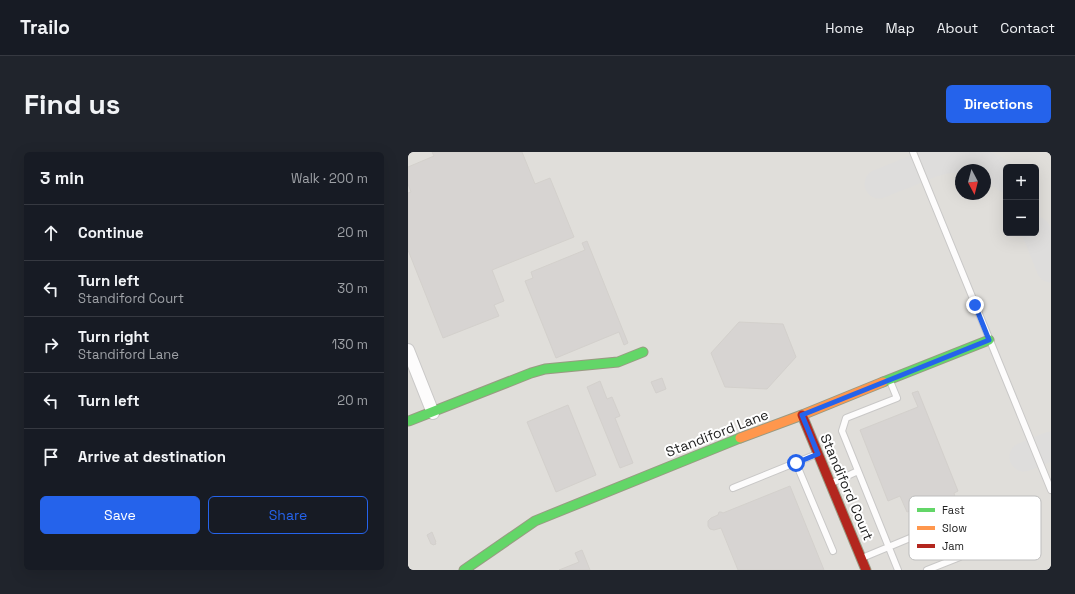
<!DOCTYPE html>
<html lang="en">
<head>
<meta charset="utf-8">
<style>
	body { margin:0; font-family:"Space Grotesk",sans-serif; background:#20242c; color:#f1f3f6 }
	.controls { position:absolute; right:12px; top:12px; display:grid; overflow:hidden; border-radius:6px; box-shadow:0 4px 16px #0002 }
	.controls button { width:36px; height:36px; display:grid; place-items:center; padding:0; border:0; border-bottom:1px solid #363941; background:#171b24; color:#f1f3f6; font:20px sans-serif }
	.compass { position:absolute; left:547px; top:12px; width:36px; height:36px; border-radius:50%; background:#171b24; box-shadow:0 4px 16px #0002; rotate:173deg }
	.stop { position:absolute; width:12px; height:12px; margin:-9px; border:3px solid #2563eb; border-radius:50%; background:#fff }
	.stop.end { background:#2563eb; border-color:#fff; box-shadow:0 1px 4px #0008 }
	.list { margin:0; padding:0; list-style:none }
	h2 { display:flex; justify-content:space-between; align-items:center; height:52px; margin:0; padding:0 16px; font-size:17px }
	h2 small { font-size:13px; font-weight:400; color:#9ea1a6 }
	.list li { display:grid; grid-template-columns:26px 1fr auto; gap:12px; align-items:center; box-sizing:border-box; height:56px; padding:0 16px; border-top:1px solid #363941 }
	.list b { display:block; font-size:15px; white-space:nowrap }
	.list p { margin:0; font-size:13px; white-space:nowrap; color:#9ea1a6 }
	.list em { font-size:13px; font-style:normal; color:#9ea1a6 }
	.actions { display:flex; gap:8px; padding:12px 16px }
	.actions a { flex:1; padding:9px 0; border:1px solid #2563eb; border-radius:6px; text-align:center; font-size:14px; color:#2563eb }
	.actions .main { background:#2563eb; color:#fff }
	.icon { flex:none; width:22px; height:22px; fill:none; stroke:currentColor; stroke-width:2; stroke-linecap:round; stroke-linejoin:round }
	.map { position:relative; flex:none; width:643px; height:418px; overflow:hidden; border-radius:6px }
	header { display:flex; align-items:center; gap:24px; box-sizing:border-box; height:56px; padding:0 20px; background:#171b24; border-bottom:1px solid #363941 }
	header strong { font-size:19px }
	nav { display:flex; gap:22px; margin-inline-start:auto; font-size:14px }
	.intro { display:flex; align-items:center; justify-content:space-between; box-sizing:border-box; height:96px; padding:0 24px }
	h1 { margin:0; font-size:28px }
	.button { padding:10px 18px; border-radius:6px; background:#2563eb; color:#fff; font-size:14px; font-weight:700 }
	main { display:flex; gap:24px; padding:0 24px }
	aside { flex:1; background:#171b24; border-radius:6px; box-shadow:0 4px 16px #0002 }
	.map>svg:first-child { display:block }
	.airport { fill:#e0deda; fill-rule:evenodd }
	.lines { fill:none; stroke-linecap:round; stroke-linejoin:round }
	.taxiway { stroke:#dedddc; stroke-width:29 }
	.building { fill:#d7d4d2; stroke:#d3d0cc }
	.lane-casing { stroke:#c9c8c7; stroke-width:8 }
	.street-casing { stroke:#c9c8c7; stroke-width:14 }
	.fast-casing { stroke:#999a82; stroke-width:11 }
	.slow-casing { stroke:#999a82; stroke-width:11 }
	.jam-casing { stroke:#999a82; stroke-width:11 }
	.lane { stroke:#fdfcfc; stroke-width:6 }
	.street { stroke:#fdfcfc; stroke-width:12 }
	.fast { stroke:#63d668; stroke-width:9 }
	.slow { stroke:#ff974d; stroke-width:9 }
	.jam { stroke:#b3261e; stroke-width:9 }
	.route { stroke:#2563eb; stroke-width:5 }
	.labels { text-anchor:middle; stroke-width:4; stroke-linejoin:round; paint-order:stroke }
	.street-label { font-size:14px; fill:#222; stroke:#fff }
	.key { fill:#fff; stroke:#bdbdbd; stroke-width:1 }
	.key-label { font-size:11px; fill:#222 }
</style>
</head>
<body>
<header>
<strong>Trailo</strong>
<nav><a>Home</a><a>Map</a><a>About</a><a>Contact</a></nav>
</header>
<div class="intro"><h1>Find us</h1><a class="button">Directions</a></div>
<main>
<aside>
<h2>3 min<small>Walk · 200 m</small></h2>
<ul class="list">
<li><svg class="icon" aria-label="ahead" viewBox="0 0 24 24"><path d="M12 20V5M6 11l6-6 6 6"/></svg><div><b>Continue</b></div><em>20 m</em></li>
<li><svg class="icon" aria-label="left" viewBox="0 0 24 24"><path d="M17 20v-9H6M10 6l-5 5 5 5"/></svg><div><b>Turn left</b><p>Standiford Court</p></div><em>30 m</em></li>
<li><svg class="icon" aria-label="right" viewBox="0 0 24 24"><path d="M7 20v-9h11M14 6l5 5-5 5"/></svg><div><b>Turn right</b><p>Standiford Lane</p></div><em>130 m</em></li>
<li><svg class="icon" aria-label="left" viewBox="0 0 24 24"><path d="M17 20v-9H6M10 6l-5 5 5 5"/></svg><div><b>Turn left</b></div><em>20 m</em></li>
<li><svg class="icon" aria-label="arrive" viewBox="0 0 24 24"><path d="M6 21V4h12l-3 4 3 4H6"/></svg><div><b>Arrive at destination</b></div></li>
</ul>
<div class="actions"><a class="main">Save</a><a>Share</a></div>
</aside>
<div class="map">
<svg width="643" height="418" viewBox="0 0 643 418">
	<rect width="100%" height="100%" fill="#f0eeeb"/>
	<!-- airport -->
	<path class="airport" d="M0,0H643V418H0ZM598,15H628V81H598ZM553,18H577V42H553Z"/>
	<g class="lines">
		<!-- taxiway -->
		<path class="taxiway" d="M471,32C483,27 496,22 508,17C514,15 520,12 526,10C551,1 578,9 598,26
			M628,79L643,116
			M616,305L643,294"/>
	</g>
	<!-- building -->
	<path class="building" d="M24,0H114L127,32L142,26L166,85L84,118L96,149L86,153L91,164L35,186L0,98V41L3,40L0,32V15L26,4Z
		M179,89L220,191L216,193L211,180L148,206L117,129L125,126L123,120L177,98L174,91Z
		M331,170L375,172L388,205L359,237L317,235L312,223L303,201Z
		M254,226L258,237L248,241L243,230Z
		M192,229L199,247L204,245L212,264L207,266L225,311L212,316L179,235Z
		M510,239L550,339L546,341L547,345L542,347L546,356L531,362L526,349L499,360L492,344L480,349L452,278L510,255L504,241Z
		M160,253L188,323L148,340L119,270Z
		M382,334L416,418H330L313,376L306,378L302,377L300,374V369L303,366L310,363L311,360H313L315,361Z
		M24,380L28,390H27L28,392L25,393L24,392H23L19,383Z
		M174,398L182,418H151L171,410L167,401Z"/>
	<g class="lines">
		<defs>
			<path id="lane" d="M505,0L643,338
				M482,229L489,246L438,266L434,279L490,418
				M388,311L425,399
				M424,331L450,319
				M325,336L409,302
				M454,406L543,369L555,396L552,405L519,418"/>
			<path id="street" d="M0,198L25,261"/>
			<path id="fast" d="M475,230L581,188
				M1,269L123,221L137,217L210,210L235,200
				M56,418L127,369L332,286"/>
			<path id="slow" d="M332,286L394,263L475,230"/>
			<path id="jam" d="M394,263L458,418"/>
		</defs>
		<!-- lane casing -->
		<use href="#lane" class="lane-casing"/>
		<!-- street casing -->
		<use href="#street" class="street-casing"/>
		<!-- fast casing -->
		<use href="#fast" class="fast-casing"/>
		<!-- slow casing -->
		<use href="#slow" class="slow-casing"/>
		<!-- jam casing -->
		<use href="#jam" class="jam-casing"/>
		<!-- lane -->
		<use href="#lane" class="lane"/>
		<!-- street -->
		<use href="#street" class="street"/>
		<!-- fast -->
		<use href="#fast" class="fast"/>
		<!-- slow -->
		<use href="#slow" class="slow"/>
		<!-- jam -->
		<use href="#jam" class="jam"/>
	</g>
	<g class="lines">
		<!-- route -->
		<path class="route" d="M388,311L410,302L394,263L581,188L567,153"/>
	</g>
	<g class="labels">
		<!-- street labels -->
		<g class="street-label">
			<text transform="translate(309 281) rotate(-21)" y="5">Standiford Lane</text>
			<text transform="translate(439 335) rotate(67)" y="5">Standiford Court</text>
		</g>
	</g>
	<!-- legend -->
	<rect x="501" y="344" width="132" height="64" rx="6" class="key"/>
	<rect x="509" y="356" width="18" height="4" fill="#63d668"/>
	<rect x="509" y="374" width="18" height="4" fill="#ff974d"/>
	<rect x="509" y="392" width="18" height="4" fill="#b3261e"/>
	<g class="key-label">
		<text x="534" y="362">Fast</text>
		<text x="534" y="380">Slow</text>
		<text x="534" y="398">Jam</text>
	</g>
</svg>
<div class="controls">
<button>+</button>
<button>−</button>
</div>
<svg class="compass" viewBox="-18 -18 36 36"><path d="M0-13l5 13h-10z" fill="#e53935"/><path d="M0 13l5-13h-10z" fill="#9ea1a6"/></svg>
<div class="stop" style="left:388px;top:311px"></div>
<div class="stop end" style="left:567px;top:153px"></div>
</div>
</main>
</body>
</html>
